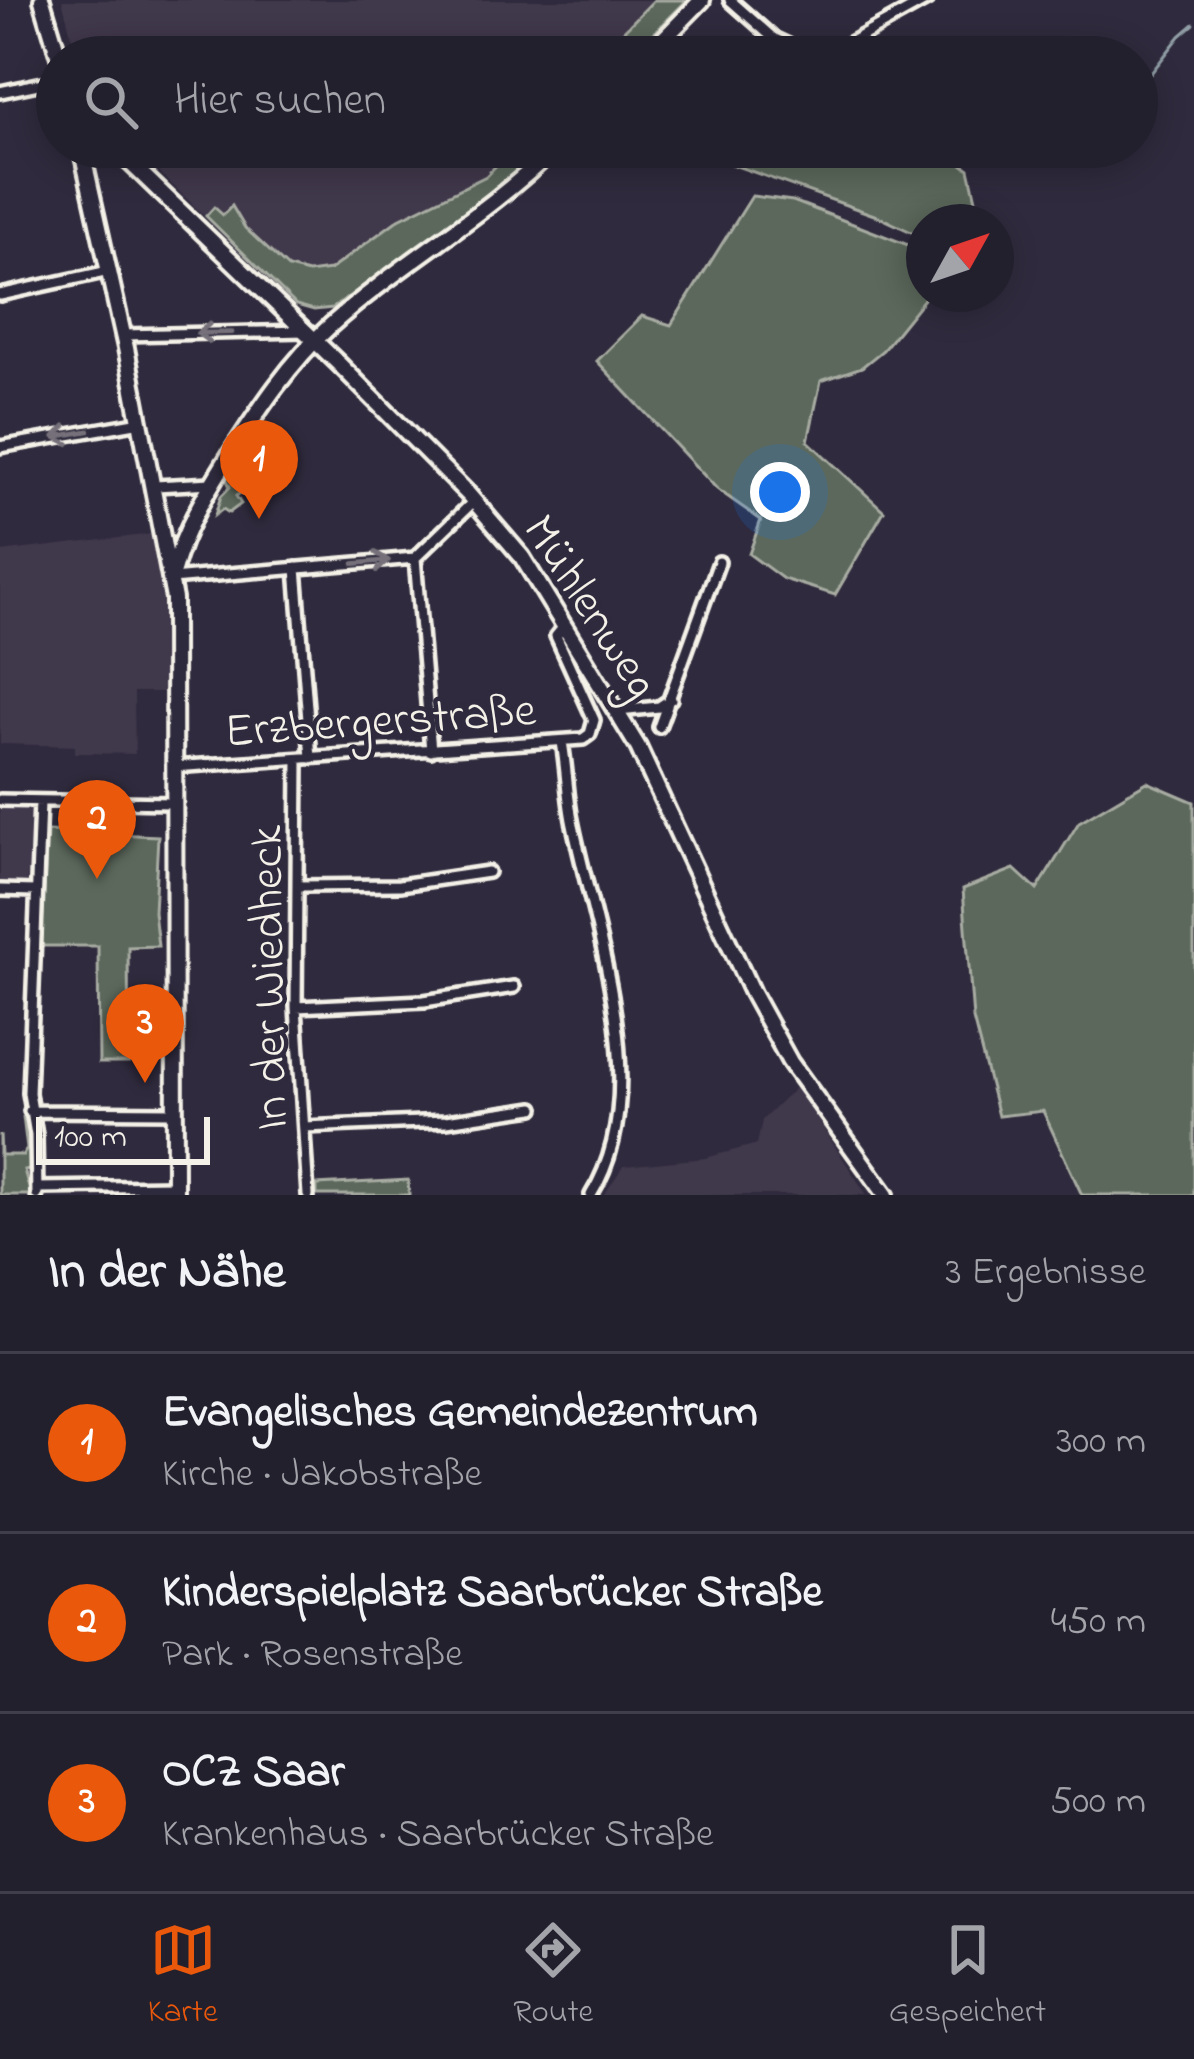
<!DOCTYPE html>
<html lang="de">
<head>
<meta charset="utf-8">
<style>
	body { margin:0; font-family:"Indie Flower",sans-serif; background:#2b2836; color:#f1f3f6 }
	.compass { position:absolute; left:906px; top:204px; width:108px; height:108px; border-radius:50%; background:#23202e; box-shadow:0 6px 30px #0003; rotate:50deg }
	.scale { position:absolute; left:36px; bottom:30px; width:174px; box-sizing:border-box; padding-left:12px; border:6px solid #f4f1e8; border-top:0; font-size:33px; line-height:42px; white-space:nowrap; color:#f4f1e8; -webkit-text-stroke:9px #2f2a3d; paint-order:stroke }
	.you { position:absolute; left:780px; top:492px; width:42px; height:42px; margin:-30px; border:9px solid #fff; border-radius:50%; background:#1a73e8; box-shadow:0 0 0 18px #1a73e833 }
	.badge { display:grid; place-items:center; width:78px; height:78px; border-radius:50%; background:#ea580c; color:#fff; font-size:39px; font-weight:700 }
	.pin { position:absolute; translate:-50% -99px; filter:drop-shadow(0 3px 6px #0008) }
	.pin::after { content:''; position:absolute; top:63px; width:42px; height:36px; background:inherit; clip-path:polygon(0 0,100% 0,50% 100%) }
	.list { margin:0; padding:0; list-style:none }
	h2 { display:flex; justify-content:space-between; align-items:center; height:156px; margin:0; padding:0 48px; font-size:51px }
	h2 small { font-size:39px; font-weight:400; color:#a3a3aa }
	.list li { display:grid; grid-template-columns:78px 1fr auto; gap:36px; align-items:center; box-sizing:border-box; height:180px; padding:0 48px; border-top:3px solid #403e4a }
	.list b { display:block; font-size:45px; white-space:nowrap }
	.list p { margin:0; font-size:39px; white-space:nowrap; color:#a3a3aa }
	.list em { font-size:39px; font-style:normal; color:#a3a3aa }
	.icon { flex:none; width:66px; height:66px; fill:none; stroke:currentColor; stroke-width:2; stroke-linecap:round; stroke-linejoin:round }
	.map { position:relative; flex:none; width:1194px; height:1195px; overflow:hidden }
	.search { position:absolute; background:#23202e; box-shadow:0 6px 30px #0003; left:36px; right:36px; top:36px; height:132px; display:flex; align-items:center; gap:30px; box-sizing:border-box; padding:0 42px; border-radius:66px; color:#a3a3aa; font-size:45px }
	.sheet { height:696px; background:#23202e }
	nav { display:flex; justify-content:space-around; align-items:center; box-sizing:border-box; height:168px; border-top:3px solid #403e4a; background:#23202e; font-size:33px; color:#a3a3aa }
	nav a { display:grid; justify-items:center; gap:6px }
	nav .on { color:#ea580c }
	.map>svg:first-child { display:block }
	.built { fill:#40374c }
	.green { fill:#5b675c; stroke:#a8aca2; stroke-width:3 }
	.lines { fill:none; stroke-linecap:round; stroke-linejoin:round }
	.stream { stroke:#919ea6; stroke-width:3 }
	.street-casing { stroke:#f4f1e8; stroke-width:18 }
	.secondary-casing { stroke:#f4f1e8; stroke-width:22 }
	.street { stroke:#2f2a3d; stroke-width:9 }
	.secondary { stroke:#2f2a3d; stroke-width:14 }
	.oneway { stroke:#747079 }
	.labels { text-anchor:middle; stroke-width:9; stroke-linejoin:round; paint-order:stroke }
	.street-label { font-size:48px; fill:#f4f1e8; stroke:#2f2a3d }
</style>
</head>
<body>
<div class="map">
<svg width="1194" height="1195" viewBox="0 0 1194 1195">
	<rect width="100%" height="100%" fill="#2f2a3d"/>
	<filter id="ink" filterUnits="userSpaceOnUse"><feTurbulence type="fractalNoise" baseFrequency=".00833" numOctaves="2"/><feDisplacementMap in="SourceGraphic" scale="24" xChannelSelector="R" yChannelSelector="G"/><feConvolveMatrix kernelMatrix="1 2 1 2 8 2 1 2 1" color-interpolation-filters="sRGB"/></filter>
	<g filter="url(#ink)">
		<!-- built -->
		<path class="built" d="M62,0H687L630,57H77Z
			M133,147H540L500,188L333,308L323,310L296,305Z
			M152,534L165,589L167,692H134L135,754L75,753V746L0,744V552Z
			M0,806L32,808L27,885L0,884Z
			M796,1087L867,1195H604L623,1166L705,1158L757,1144L762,1120Z"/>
		<!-- green -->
		<path class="green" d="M654,0H687L630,57H598Z
			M514,147H540L500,188L333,308L314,310L296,305L206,216L214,207L223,215L232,206L245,228L288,268L308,273L330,270L399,219L486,176Z
			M683,147H938L969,169L981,222H924V238L877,216Z
			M752,196L793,201L924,251V294H928L883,350L862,367L821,381L808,441L884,511L835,595L783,579L749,554L761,520L717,489L597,361L642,316L671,325Z
			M254,475L255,483L236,496L241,504L229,513L223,509L215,515L221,496L230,487L225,476Z
			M1147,782L1194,802V1195H1082L1043,1111L998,1116L973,1019L963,889L1014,869L1037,890L1079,822Z
			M47,831L158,836L154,912L158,946L128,947L129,1063H99L98,946H41Z
			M23,1116L30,1135V1169L24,1170L31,1195H0V1134L1,1155H23L27,1149Z
			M408,1180L409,1195H317V1185Z"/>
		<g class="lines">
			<!-- stream -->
			<path class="stream" d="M1137,91L1180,36L1194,24"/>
			<defs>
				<path id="street" d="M730,0L773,38L814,57
					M824,57L927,0
					M0,92L57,80
					M0,295L109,271
					M123,335L306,331
					M0,447L141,422
					M155,486L212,483
					M415,558L431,751
					M296,568L311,758
					M171,579L415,558L474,501
					M618,711L659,707L671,699
					M659,727L719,562
					M562,742C567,770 567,798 573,825C596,935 655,1092 591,1195
					M298,759L296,1007L308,1195
					M173,767L583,739L590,734L594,720L556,636L565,625
					M0,800L173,803
					M299,886L400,885L488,872
					M0,890L35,891
					M296,1007L424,1001L514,987
					M30,1111L174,1112
					M304,1127L446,1121L534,1108
					M37,1188L175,1186
					M37,1195L36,1135L29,1093L40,802"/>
				<path id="secondary" d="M42,0L59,57
					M646,57L702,0
					M81,147L126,348L174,599L175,1195
					M114,147L339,364L468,494L522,557L638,747L752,993L790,1062L886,1195
					M173,571C184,529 206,493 229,456C259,409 290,362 331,325C403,261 486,216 556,147"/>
			</defs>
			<!-- street casing -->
			<use href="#street" class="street-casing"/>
			<!-- secondary casing -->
			<use href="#secondary" class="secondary-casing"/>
			<!-- street -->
			<use href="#street" class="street"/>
			<!-- secondary -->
			<use href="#secondary" class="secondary"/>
		</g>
		<!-- one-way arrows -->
		<defs><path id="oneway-shaft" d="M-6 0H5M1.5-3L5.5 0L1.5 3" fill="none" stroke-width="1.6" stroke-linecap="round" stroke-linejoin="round" transform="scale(3)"/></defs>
		<g class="oneway">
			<use href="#oneway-shaft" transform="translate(214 333) rotate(179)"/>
			<use href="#oneway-shaft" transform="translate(71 434) rotate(170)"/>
			<use href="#oneway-shaft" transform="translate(372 562) rotate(-5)"/>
		</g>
	</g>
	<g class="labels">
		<!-- street labels -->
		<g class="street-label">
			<text transform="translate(593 605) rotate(57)" y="17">Mühlenweg</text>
			<text transform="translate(380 718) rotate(-4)" y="17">Erzbergerstraße</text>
			<text transform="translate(266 978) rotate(-91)" y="17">In der Wiedheck</text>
		</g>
	</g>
</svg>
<svg class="compass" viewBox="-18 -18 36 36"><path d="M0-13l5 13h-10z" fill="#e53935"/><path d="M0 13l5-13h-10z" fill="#a3a3aa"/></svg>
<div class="scale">100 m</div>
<div class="you"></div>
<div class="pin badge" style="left:259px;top:519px">1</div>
<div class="pin badge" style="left:97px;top:879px">2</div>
<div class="pin badge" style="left:145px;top:1083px">3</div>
<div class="search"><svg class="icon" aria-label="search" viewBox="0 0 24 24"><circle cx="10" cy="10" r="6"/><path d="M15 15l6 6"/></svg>Hier suchen</div>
</div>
<section class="sheet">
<h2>In der Nähe<small>3 Ergebnisse</small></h2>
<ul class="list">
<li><span class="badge">1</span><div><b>Evangelisches Gemeindezentrum</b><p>Kirche · Jakobstraße</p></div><em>300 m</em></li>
<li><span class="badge">2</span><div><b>Kinderspielplatz Saarbrücker Straße</b><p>Park · Rosenstraße</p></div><em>450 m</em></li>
<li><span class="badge">3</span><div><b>OCZ Saar</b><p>Krankenhaus · Saarbrücker Straße</p></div><em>500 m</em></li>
</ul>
</section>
<nav>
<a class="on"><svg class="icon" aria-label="map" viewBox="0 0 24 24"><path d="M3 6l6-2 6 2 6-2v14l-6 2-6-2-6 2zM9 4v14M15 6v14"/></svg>Karte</a>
<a><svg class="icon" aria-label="directions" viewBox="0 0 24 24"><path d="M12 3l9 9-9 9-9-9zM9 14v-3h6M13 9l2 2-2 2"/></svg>Route</a>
<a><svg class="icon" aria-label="saved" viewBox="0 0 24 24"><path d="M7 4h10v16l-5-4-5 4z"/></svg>Gespeichert</a>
</nav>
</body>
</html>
